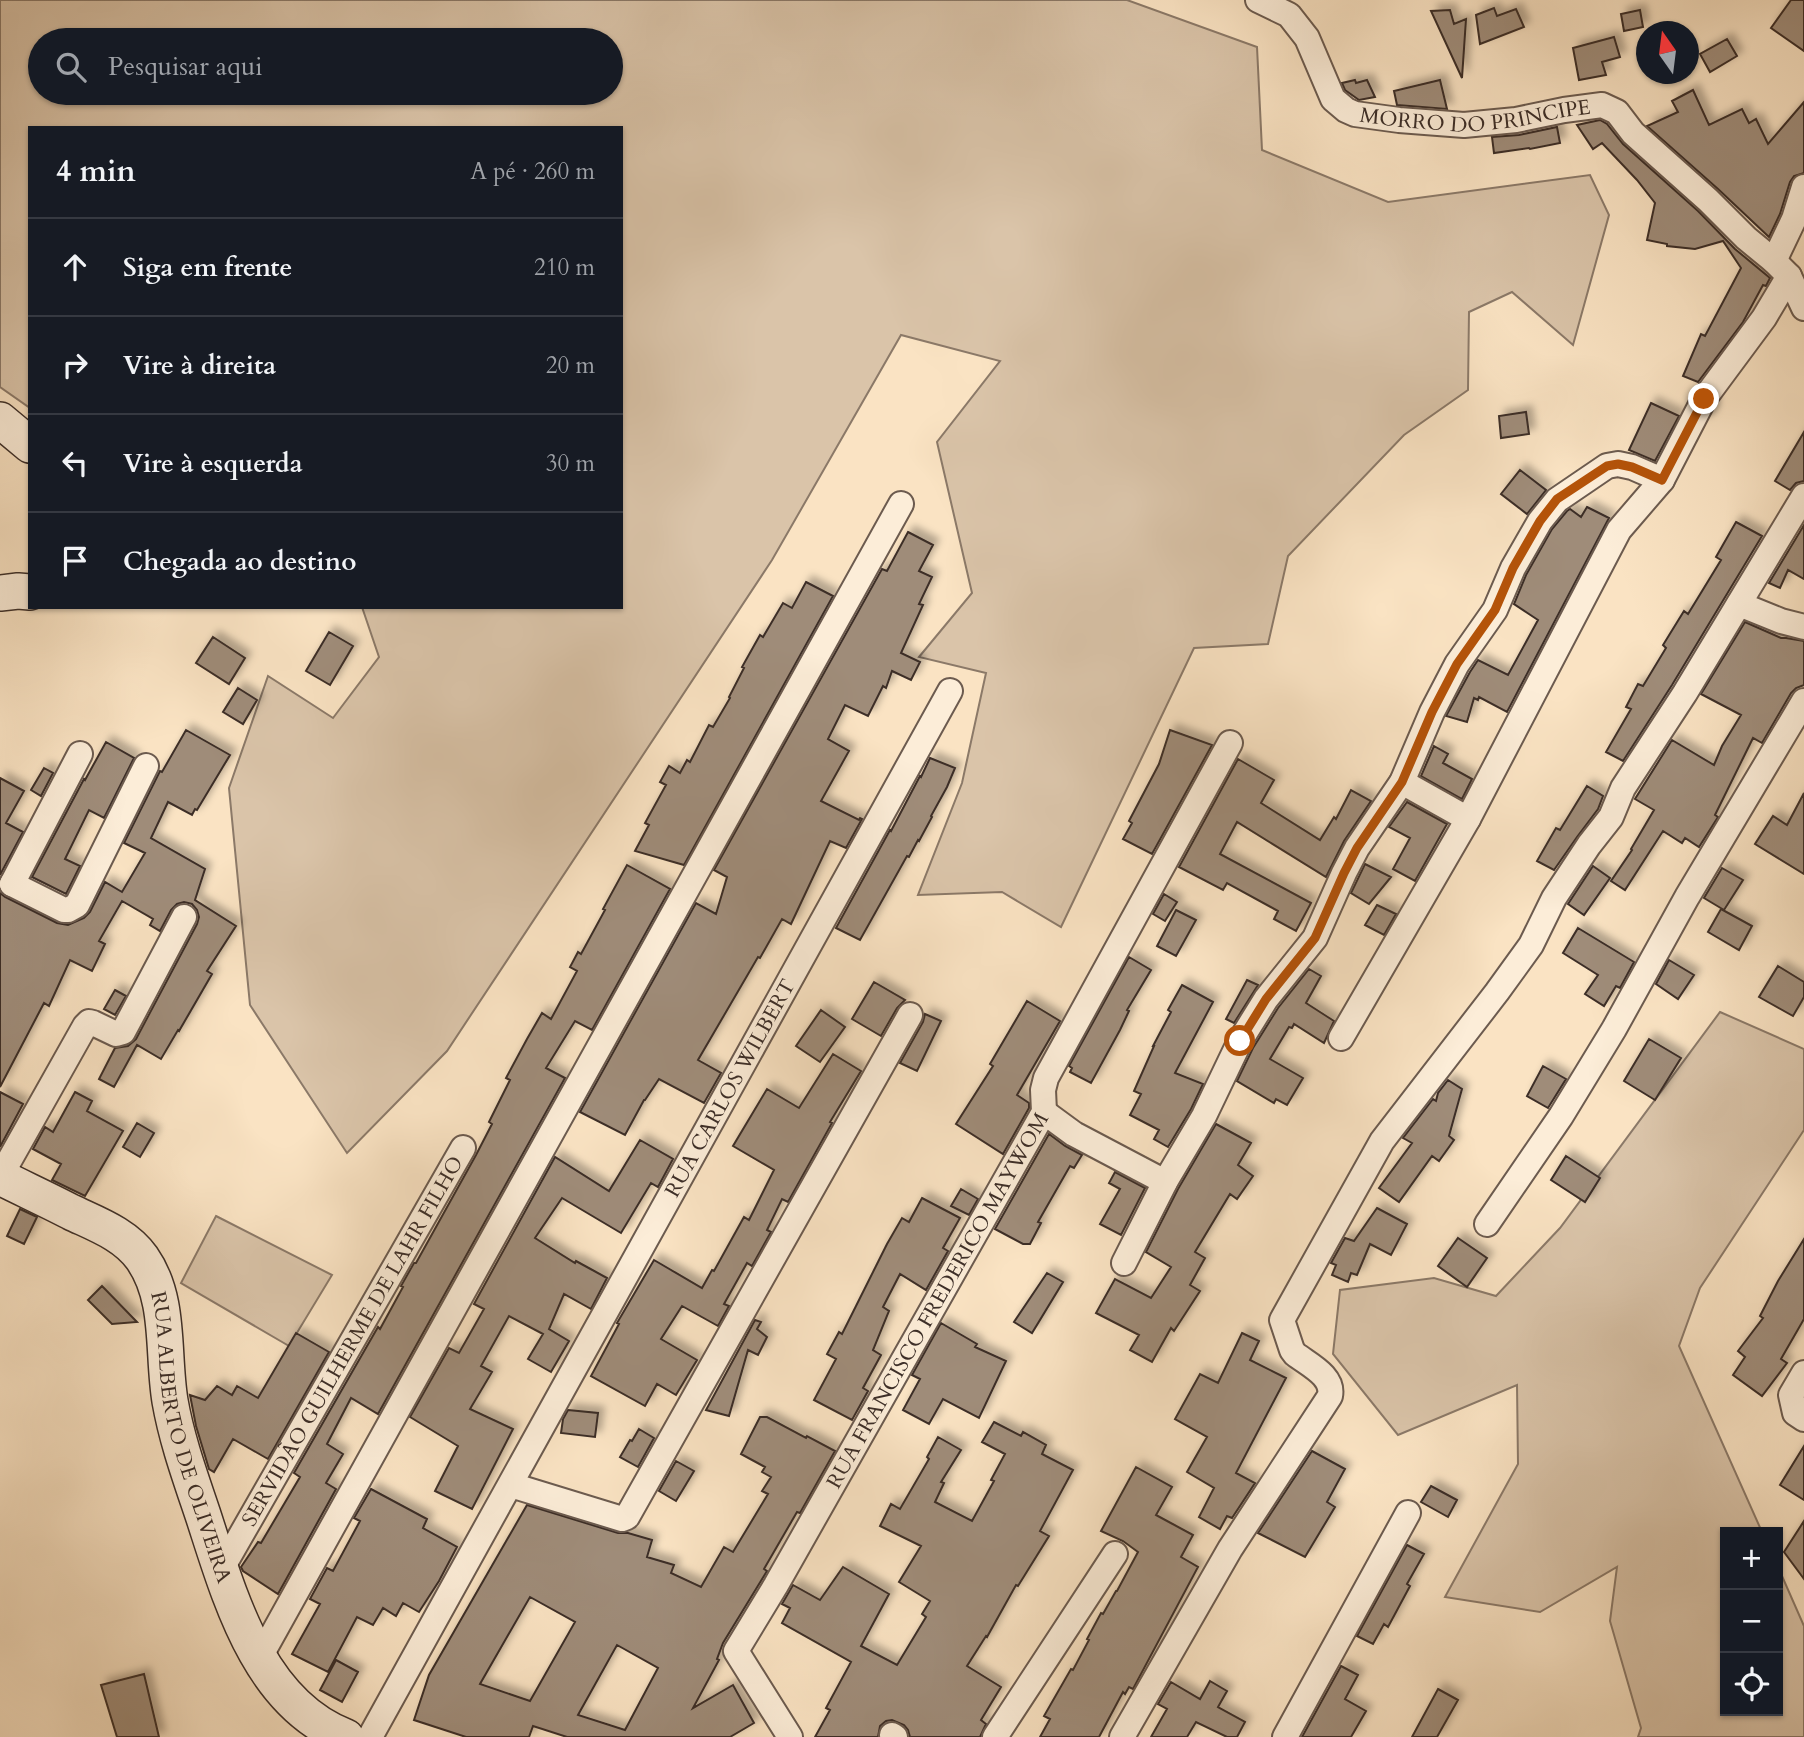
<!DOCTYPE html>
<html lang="pt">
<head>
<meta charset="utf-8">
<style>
	body { margin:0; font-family:Cardo,serif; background:#20242c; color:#f1f3f6 }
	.controls { position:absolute; right:21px; bottom:21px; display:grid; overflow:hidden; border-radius:0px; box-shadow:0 2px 5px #0004 }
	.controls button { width:63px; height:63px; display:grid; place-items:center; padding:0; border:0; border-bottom:2px solid #363941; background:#171b24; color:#f1f3f6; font:35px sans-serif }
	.compass { position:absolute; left:1636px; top:21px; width:63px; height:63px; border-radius:50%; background:#171b24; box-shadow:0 2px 5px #0004; rotate:346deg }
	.stop { position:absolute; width:21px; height:21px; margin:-16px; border:5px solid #b45309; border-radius:50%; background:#fff }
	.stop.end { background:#b45309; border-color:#fff; box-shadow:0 2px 7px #0008 }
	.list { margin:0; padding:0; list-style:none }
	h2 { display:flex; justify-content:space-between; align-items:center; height:91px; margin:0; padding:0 28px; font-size:30px }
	h2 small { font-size:23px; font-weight:400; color:#9ea1a6 }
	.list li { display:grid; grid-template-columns:46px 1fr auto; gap:21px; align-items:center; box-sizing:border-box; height:98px; padding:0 28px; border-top:2px solid #363941 }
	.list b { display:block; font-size:26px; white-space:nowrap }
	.list em { font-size:23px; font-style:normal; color:#9ea1a6 }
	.icon { flex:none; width:38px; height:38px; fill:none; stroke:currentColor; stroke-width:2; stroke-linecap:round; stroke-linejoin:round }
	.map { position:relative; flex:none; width:1804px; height:1737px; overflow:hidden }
	.search { position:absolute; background:#171b24; box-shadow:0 2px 5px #0004; left:28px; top:28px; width:595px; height:77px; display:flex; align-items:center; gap:18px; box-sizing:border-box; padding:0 24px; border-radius:38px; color:#9ea1a6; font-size:26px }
	.panel { position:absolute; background:#171b24; box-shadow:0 2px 5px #0004; left:28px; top:126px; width:595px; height:483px; border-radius:0px }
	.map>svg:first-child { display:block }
	.green { fill:#dac4a9; stroke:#8b7968; stroke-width:2; fill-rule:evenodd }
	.building { fill:#9f8c79; stroke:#3c2e28; stroke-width:2; fill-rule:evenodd; filter:url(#shadow) }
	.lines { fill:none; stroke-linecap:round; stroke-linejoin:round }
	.street-casing { stroke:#6c5b4f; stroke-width:28 }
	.secondary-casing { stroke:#3c2e28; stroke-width:38 }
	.street { stroke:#fcedd8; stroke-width:24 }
	.secondary { stroke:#fcedd8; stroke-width:35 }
	.route { stroke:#b45309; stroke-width:9 }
	.labels { text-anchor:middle; stroke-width:6; stroke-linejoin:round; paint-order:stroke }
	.street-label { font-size:21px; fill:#3c2e28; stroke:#fcedd8 }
</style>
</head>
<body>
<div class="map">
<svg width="1804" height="1737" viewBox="0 0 1804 1737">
	<defs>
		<filter id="shadow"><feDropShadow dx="6" dy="-6" stdDeviation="3.5" flood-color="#0004"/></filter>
	</defs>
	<rect width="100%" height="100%" fill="#fae3c3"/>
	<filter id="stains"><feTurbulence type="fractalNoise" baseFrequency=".00286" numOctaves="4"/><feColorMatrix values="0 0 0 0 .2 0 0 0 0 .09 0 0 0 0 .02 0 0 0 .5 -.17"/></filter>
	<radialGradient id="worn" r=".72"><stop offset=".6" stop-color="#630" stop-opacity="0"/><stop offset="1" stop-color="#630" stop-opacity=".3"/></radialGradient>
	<!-- green -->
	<path class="green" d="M0,0H1127L1257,47L1262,150L1388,202L1590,175L1609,215L1573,345L1512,292L1469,312L1468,390L1404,435L1288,556L1268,644L1194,648L1061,927L1002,892L918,895L962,783L986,673L919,657L972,593L937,442L1000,361L901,335L772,560L447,1051L347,1153L250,1005L229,788L268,676L333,718L379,657L362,607H621V128H30V408L0,387ZM40,40H611V93H40Z
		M1720,1012L1804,1049V1130L1700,1288L1679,1346L1762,1532H1725V1711H1778V1567L1804,1626V1737H1638L1641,1728L1610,1621L1617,1567L1540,1612L1445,1597L1518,1464L1517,1385L1398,1435L1333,1354L1340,1290L1434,1278L1496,1296L1560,1228Z
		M216,1216L332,1275L289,1346L181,1283Z"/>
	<!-- building -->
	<path class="building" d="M1791,0H1804V51L1771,28Z
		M1494,8L1497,16L1516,9L1524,27L1480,44L1476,15Z
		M1450,10L1454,24L1466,19L1462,78L1431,11Z
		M1640,10L1643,27L1624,31L1621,14Z
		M1614,37L1620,57L1602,62L1606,75L1579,80L1573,48Z
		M1727,39L1737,56L1710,72L1700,54Z
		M1355,80L1356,83L1367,80L1375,97L1359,100L1345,90L1342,83Z
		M1440,80L1447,109L1397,105L1394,91Z
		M1693,90L1709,125L1742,109L1749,123L1756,119L1768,144L1804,102V173L1794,176L1790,182L1780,214L1769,237L1718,189L1647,126L1678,112L1672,101Z
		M1600,120L1607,124L1623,144L1698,211L1735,249L1770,278L1766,286L1763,285L1743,322L1698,382L1683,376L1701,334L1705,336L1741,268L1723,241L1695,249L1667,246V244L1647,240L1655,203L1637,180L1602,143L1593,149L1577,125Z
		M1557,127L1560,143L1530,149L1529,148L1494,153L1492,137L1519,135Z
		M1651,403L1679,416L1655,461L1629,450Z
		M1526,412L1529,434L1501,438L1499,416Z
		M1804,432V481L1796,483L1790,490L1775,481Z
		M1520,470L1546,490L1527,514L1501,494Z
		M1587,507L1609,518L1507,712L1479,697L1478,700L1474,698L1467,722L1446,716L1470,672L1478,660L1508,675L1538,620L1514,604L1526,575L1552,529L1567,511L1570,509L1581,517Z
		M1736,522L1762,536L1672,685L1623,761L1606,752L1631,709L1626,707L1638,684L1643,686L1666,648L1663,645L1684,611L1688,614L1721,560L1716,557Z
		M1804,525V579L1788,570L1780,588L1769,583Z
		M908,532L933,545L919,571L932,577L919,604L923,605L901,653L920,662L911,680L892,671L886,688L883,686L868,716L845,705L828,739L849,751L821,801L859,820L860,818L862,819L846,848L830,841L791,924L782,919L760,958L758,957L698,1060L721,1073L704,1103L659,1079L645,1100H644L625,1135L580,1112L696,903L716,914L727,877L714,870L882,569L887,571Z
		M806,582L833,596L684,865L635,851L649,825L645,823L666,785L660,782L669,766L680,773L687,760L690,762L709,725L713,727L730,698L729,697L744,668L742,667L760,635L763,637L783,603L792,608Z
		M1745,622L1781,638H1786L1804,641V685L1796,688L1791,693L1762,743L1753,738L1715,815L1718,817L1699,847L1685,838L1682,843L1663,831L1625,890L1611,881L1632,850L1631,849L1654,810L1635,799L1672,740L1714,765L1722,746L1741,715L1701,694Z
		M329,632L353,646L330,685L306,671Z
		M213,637L245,658L229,684L196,663Z
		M238,688L257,700L243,724L223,712Z
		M186,730L230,755L197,810L195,809L192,815L168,802L151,838L205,869L195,900L236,926L207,971L212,974L179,1031L178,1030L161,1059L137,1045L114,1087L99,1079L115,1048L128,1046L136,1039L197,924L199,917L197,910L192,904L184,902L177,904L171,910L160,931L150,925L153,919L122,901L99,941L105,944L92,971L70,960L49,1006L44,1003L0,1087V893L5,897L57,923L68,925L84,918L90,912L105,882L122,892L145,853L124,843L160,771L162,772Z
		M1170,730L1212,745L1152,854L1123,839L1132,823L1129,821L1159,764Z
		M106,742L134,758L104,818L89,810L65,859L80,866L66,894L32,877L84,779L85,780Z
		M1434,746L1448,754L1443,763L1472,779L1462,799L1421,776Z
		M930,758L955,768L947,787L931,816L932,817L919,841L918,840L909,857L907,856L860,940L836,928L890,830L891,831L920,776L921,777Z
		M1238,759L1274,780L1261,803L1320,840L1334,817L1336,819L1351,790L1371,801L1344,841L1326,877L1237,822L1220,854L1311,903L1296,931L1274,919L1278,911L1227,883L1223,890L1179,867Z
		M44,768L53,773L41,796L31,790Z
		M0,778L24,791L6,823L23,832L0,875Z
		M1587,786L1603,796L1598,809L1577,837L1554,870L1537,861L1556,828L1560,830Z
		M1804,793V874L1755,844L1773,816L1787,825Z
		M1407,802L1447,824L1415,881L1393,869L1410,838L1389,827Z
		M1365,864L1391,877L1369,904L1351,893Z
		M627,865L670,889L592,1030L575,1021L546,1068L565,1078L378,1414L351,1398L327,1444L343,1454L326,1483L336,1489L278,1594L243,1571L241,1567L258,1542L261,1543L300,1477L294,1473L378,1327L380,1329L403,1287L401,1286L414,1263H416L476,1155L492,1124L489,1122L510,1080L506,1078L527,1039L542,1013L551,1019L577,971L570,967L578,952L581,954L605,910L603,909Z
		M1593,866L1610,878L1584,915L1568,904Z
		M1722,868L1743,880L1724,910L1704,898Z
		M1164,894L1177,902L1165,921L1153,914Z
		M1377,905L1396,914L1384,935L1365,925Z
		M1721,909L1752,926L1739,950L1708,932Z
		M1176,910L1196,920L1176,956L1157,946Z
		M1578,928L1634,962L1620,988L1616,986L1604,1006L1585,994L1598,975L1563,953Z
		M1129,957L1151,970L1127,1010L1129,1011L1120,1030L1091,1083L1070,1072L1072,1068L1069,1066Z
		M1669,960L1694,975L1678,999L1656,984Z
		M1778,966L1804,982V997L1793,1016L1759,997Z
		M1309,969L1321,976L1306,1003L1334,1021L1324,1043L1294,1024L1292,1028L1289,1027L1270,1059L1303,1078L1287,1105L1276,1099L1274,1103L1237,1081L1253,1048L1278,1008Z
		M1247,980L1258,985L1234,1023L1226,1019Z
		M874,982L905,1000L897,1008L881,1036L852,1019Z
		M1182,985L1213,1002L1175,1073L1203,1084L1191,1109L1168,1147L1154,1139L1159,1130L1130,1115L1141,1094L1134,1091L1154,1046H1153L1171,1012L1168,1010Z
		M115,990L126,996L115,1015L104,1009Z
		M1027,1001L1060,1021L1017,1095L1029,1103V1108L1003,1154L956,1124L993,1066L990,1064Z
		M821,1010L845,1027L820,1062L796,1046Z
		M925,1014L941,1021L917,1071L900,1063L923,1022Z
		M1649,1039L1681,1058L1655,1100L1624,1081Z
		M833,1054L861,1071L830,1122L832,1123L788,1202L782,1199L767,1230L771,1232L752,1266L747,1263L724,1304L729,1306L718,1326L682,1306L661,1339L697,1360L676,1395L657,1384L645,1406L591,1376L619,1324L617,1323L654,1260L702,1288L712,1270L714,1271L744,1217L749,1220L774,1170L733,1146L767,1089L799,1108Z
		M1543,1066L1566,1079L1548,1108L1527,1096Z
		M1448,1080L1462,1089L1449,1136L1454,1140L1439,1161L1432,1156L1399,1202L1379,1188L1412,1143L1403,1138L1433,1099L1436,1101L1438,1093Z
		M0,1092L23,1104L0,1147Z
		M75,1092L92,1101L87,1111L123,1131L85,1196L52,1180L61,1164L33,1149L45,1127L53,1132Z
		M137,1123L154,1133L140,1157L123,1147Z
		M1216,1124L1251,1143L1238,1165L1253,1176L1237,1199L1230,1194L1195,1252L1205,1258L1190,1285L1200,1291L1174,1331L1171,1328L1152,1362L1130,1350L1139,1335L1096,1313L1115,1279L1151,1298L1171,1267L1146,1252L1178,1189Z
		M1049,1134L1065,1146L1082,1155L1074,1168L1070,1166L1038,1222L1041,1223L1030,1244H1023L995,1229Z
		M640,1140L673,1159L658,1187L651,1183L621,1233L562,1198L535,1238L575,1263L576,1261L607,1278L591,1309L564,1294L549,1329L569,1341L551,1372L528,1359L543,1334L509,1316L481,1366L492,1372L470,1409L513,1429L472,1509L435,1491L458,1446L410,1417L449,1348L459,1353L484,1309L474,1304L555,1157L609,1191Z
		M1566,1156L1600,1178L1585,1202L1551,1180Z
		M1115,1172L1145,1188L1121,1235L1100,1224L1120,1189L1109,1183Z
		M961,1189L978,1199L969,1215L951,1206Z
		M922,1198L960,1218L943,1248L948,1251L926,1290L900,1274L883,1307L889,1311L873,1350L881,1355L863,1388L868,1391L852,1420L814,1400L836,1359L827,1354L839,1332L842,1334L887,1244L902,1218L909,1222Z
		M1377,1208L1407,1224L1391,1255L1370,1244L1357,1275L1351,1273L1348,1282L1332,1275L1336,1265L1331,1263L1345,1238L1354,1241Z
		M20,1209L37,1217L24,1244L7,1236Z
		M1458,1238L1487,1258L1467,1287L1438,1266Z
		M1804,1239V1319L1781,1359L1787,1363L1762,1396L1733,1375L1745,1357L1738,1351L1763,1318L1760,1316L1778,1281Z
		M1047,1273L1063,1282L1032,1333L1014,1322Z
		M102,1286L137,1322L112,1324L88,1300Z
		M755,1320L761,1322L757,1329L767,1337L758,1355L748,1350L729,1416L706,1410Z
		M941,1323L977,1344L975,1347L1006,1361L979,1418L943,1399L929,1424L903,1410L920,1379L912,1375Z
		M296,1333L329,1352L268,1459L233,1439L214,1472L209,1469L196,1426L190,1395L205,1400L217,1386L232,1395L237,1386L258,1398Z
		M1242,1333L1259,1341L1250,1360L1286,1378L1236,1473L1255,1483L1232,1518L1227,1516L1220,1529L1199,1517L1214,1488L1187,1472L1207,1437L1175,1419L1200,1374L1218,1383Z
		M568,1410L598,1413L595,1437L561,1433L563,1419Z
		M760,1417H767L806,1438L807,1436L835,1451L800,1513L797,1512L764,1569L767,1571L723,1643L717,1659L719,1660L693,1708L733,1685L754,1723L730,1737H567L533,1726L529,1737H466L414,1720L429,1675L527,1505L618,1533H628L652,1540L647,1557L674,1565L671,1573L701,1587L724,1547L733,1552L768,1494L762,1491L771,1477L762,1472L765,1467L741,1454ZM530,1597L575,1622L530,1701L480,1684ZM617,1645L658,1668L625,1730L578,1715Z
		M994,1422L1021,1436L1023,1432L1046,1445L1042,1454L1073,1470L1040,1531L1049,1536L1018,1586L1016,1585L987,1637L986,1636L967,1666L1001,1687L981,1720L986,1724L980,1737H910L908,1730L904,1725L892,1720L886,1721L880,1726L878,1737H815L830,1710L826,1708L851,1662L782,1623L790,1608L782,1604L793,1585L820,1600L843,1567L889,1594L861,1646L897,1665L926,1617L922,1614L930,1601L899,1582L921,1546L880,1526L891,1504L900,1509L929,1459L927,1457L938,1437L961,1450L941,1482L944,1483L935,1502L972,1521L994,1481L991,1480L1005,1454L982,1442Z
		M639,1429L654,1438L638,1467L620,1457L630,1440L632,1441Z
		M1804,1446V1500L1780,1485Z
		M1312,1451L1345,1469L1327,1502L1335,1507L1305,1557L1258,1533Z
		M676,1461L694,1471L676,1501L659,1491Z
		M1136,1467L1172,1487L1156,1515L1193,1535L1181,1557L1198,1567L1133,1689L1129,1687L1125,1694L1123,1692L1099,1737H1040L1050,1719L1044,1716L1071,1669L1073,1670L1089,1640L1087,1639L1101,1613L1103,1614L1116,1591H1117L1138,1552L1123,1541L1101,1531Z
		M1431,1486L1457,1500L1448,1517L1421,1502Z
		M371,1489L427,1519L423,1528L457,1547L439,1581L419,1612L403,1603L396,1616L383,1608L373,1625L357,1617L328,1672L292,1654L320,1604L310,1599L327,1568L333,1571L360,1521L354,1518Z
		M1804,1521V1579L1784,1552Z
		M1407,1545L1424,1554L1407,1584L1410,1586L1388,1627L1384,1624L1373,1644L1357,1636Z
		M336,1660L358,1672L342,1702L320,1690Z
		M1341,1666L1358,1675L1345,1699L1366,1711L1351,1737H1302Z
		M144,1674L159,1737H117L101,1685Z
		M1210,1681L1227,1691L1218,1707L1245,1722L1237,1737H1227L1196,1722L1187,1737H1151L1167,1709L1158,1704L1171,1682L1200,1699Z
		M1438,1689L1458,1700L1437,1737H1412Z"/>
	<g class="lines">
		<defs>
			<g id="street">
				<path id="s1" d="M1258,0L1289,15L1307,38L1333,99L1346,110L1355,114L1399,120L1464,125L1516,120L1564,110L1602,105L1617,112L1633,133L1708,200L1746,238L1774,261L1789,276L1804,308"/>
				<path d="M1774,261L1794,219L1804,187"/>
				<path d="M1739,604L1781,621L1804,627"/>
				<path d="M1402,782L1468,819"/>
				<path d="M12,884L64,910H68L77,905L146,766"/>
				<path d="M12,884L80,754"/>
				<path d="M1341,1038L1468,819L1619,530L1662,480L1704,399L1764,318L1789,276"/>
				<path d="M1044,1112L1074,1134L1165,1182"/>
				<path d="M0,1177L85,1026L89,1022L93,1023L116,1034L123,1032L184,917"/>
				<path d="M1487,1224L1561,1116L1614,1029L1687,897L1804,701"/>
				<path d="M1124,1263L1165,1182L1204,1116L1240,1041L1266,999L1315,938L1344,873L1357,848L1402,782L1432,712L1457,664L1495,610L1513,568L1540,521L1557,500L1607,466L1618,464L1632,467L1662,480"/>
				<path d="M1804,1373L1791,1395L1795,1413L1804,1419"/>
				<path d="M511,1485L622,1519L627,1517L910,1015"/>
				<path id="s2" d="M221,1570L463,1148"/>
				<path d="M259,1659L901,504"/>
				<path d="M892,1735L895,1737"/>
				<path id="s3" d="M370,1737L950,691"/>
				<path id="s4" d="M790,1737L736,1651L776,1585L1044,1112L1043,1090L1046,1078L1230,743"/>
				<path d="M995,1737L1115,1554"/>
				<path d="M1122,1737L1230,1549L1330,1396C1334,1376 1309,1365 1295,1354L1292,1350L1282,1320L1382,1141L1497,992L1531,945L1554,898L1589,845L1611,817L1623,788L1685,693L1804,496"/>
				<path d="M1285,1737L1408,1513"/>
			</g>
			<g id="secondary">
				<path d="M0,420L30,445"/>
				<path d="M0,593L18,591L30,592"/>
				<path id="s5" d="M0,1177C24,1189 48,1200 71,1212C96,1224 125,1234 142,1258C171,1299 162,1353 170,1401C177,1441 191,1479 204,1518C230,1598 259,1704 346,1737"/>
			</g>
		</defs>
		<!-- street casing -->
		<use href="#street" class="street-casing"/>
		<!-- secondary casing -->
		<use href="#secondary" class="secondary-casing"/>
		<!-- street -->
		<use href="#street" class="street"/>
		<!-- secondary -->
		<use href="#secondary" class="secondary"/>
	</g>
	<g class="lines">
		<!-- route -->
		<path class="route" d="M1240,1041L1266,999L1315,938L1344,873L1357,848L1402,782L1432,712L1457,664L1495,610L1513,568L1540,521L1557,499L1607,466L1618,464L1632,467L1662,480L1704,399"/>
	</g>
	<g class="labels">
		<!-- street labels -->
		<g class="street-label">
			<text dy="7" stroke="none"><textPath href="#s1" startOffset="278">MORRO DO PRINCIPE</textPath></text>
			<text dy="7" stroke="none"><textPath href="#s3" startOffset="742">RUA CARLOS WILBERT</textPath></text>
			<text dy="7" stroke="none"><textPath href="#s4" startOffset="506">RUA FRANCISCO FREDERICO MAYWOM</textPath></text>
			<text dy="7" stroke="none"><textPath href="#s2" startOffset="264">SERVIDÃO GUILHERME DE LAHR FILHO</textPath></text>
			<text dy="7" stroke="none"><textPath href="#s5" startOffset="352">RUA ALBERTO DE OLIVEIRA</textPath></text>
		</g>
	</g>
	<rect width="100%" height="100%" filter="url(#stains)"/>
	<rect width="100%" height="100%" fill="url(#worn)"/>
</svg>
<div class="controls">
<button>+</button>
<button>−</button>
<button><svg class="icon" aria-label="locate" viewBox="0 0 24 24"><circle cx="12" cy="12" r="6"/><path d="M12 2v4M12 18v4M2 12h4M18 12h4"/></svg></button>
</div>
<svg class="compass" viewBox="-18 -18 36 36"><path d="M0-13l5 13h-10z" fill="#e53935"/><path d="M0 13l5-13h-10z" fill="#9ea1a6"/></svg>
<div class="stop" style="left:1240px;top:1041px"></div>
<div class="stop end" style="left:1704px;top:399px"></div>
<div class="search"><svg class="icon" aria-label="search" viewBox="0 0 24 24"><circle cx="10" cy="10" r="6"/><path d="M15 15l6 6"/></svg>Pesquisar aqui</div>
<section class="panel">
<h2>4 min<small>A pé · 260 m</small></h2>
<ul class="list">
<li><svg class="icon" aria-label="ahead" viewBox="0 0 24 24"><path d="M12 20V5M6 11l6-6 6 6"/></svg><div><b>Siga em frente</b></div><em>210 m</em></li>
<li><svg class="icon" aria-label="right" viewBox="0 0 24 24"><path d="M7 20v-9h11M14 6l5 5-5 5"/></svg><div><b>Vire à direita</b></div><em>20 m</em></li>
<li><svg class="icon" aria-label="left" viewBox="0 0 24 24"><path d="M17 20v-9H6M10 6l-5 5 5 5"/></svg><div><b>Vire à esquerda</b></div><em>30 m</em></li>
<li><svg class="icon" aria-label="arrive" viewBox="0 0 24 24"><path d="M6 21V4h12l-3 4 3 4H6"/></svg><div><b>Chegada ao destino</b></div></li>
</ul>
</section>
</div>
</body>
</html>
